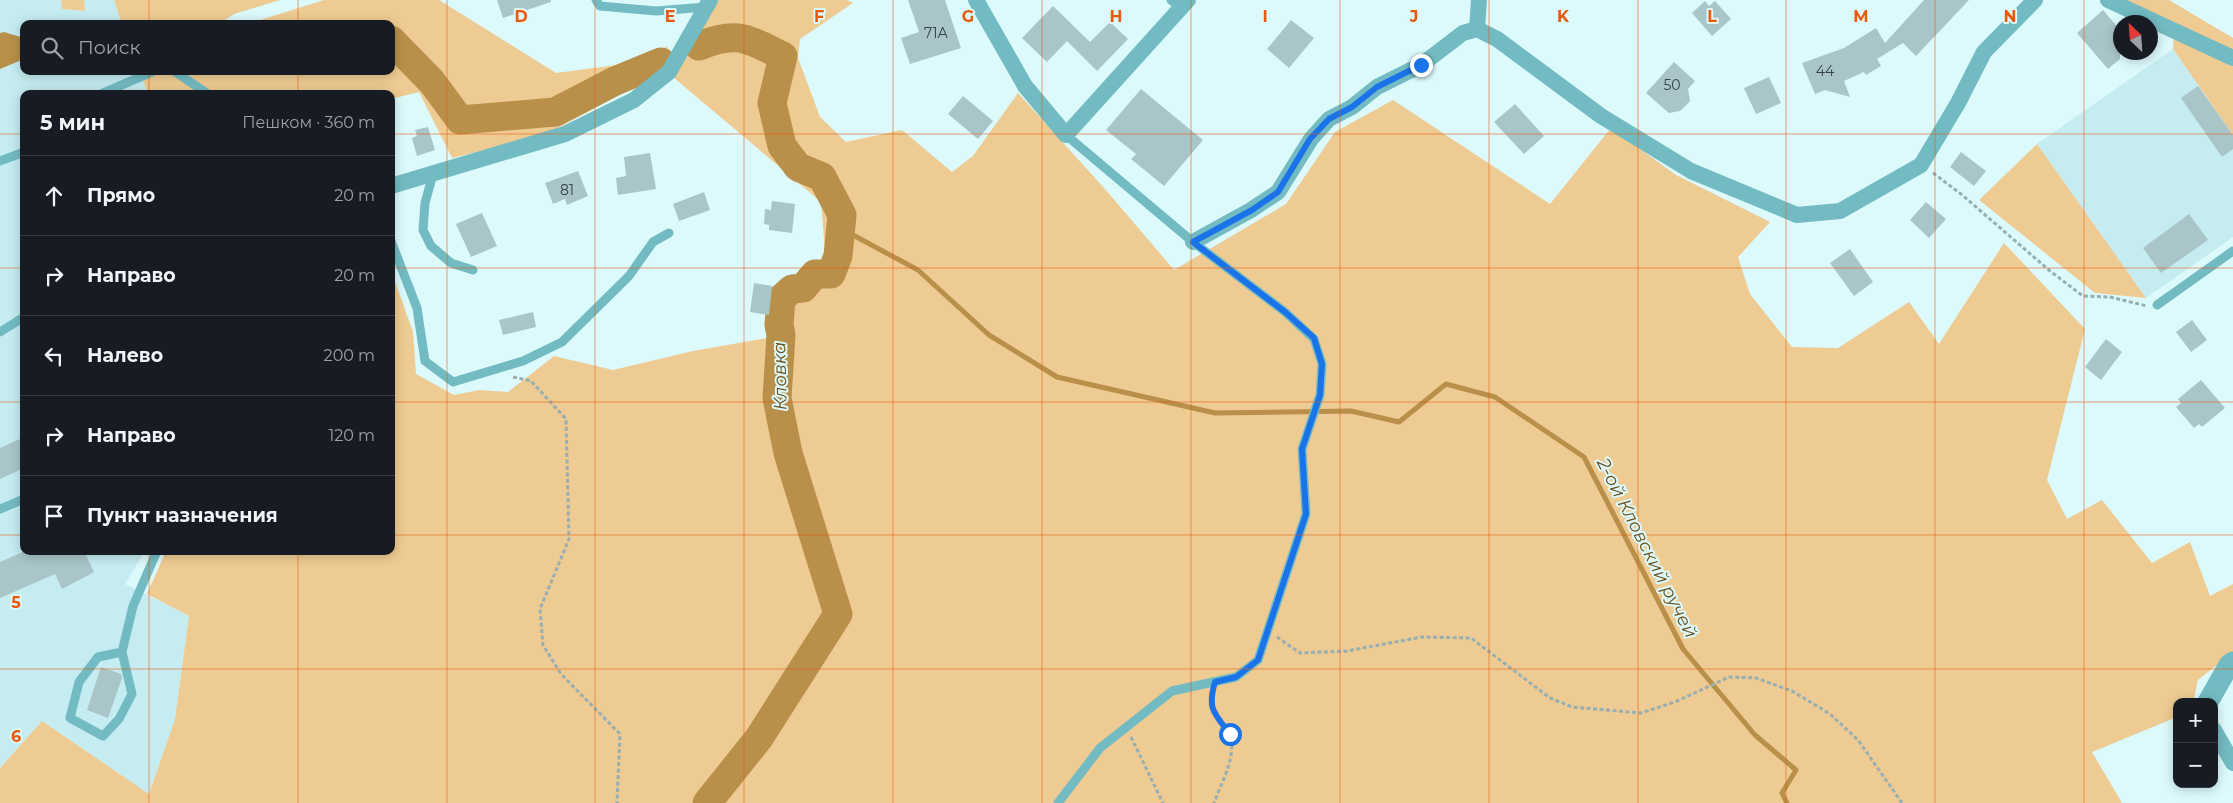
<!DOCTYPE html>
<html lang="ru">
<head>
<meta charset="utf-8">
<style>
	body { margin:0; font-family:Montserrat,sans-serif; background:#242831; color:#f1f3f6 }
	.controls { position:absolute; right:15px; bottom:15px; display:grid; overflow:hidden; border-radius:10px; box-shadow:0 2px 12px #0003 }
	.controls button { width:45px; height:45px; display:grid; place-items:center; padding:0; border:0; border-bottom:1px solid #363941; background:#171b24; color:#f1f3f6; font:25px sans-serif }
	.compass { position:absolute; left:2113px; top:15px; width:45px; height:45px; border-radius:50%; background:#171b24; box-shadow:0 2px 12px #0003; rotate:335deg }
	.stop { position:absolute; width:15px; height:15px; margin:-11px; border:4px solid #1a73e8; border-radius:50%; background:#fff }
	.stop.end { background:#1a73e8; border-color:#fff; box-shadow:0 1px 5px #0008 }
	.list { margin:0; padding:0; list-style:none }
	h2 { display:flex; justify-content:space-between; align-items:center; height:65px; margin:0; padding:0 20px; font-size:21px }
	h2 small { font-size:16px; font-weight:400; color:#9ea1a6 }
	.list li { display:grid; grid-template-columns:32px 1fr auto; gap:15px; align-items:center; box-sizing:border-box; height:80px; padding:0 20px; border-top:1px solid #363941 }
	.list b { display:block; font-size:19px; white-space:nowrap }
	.list em { font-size:16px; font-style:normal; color:#9ea1a6 }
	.icon { flex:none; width:28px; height:28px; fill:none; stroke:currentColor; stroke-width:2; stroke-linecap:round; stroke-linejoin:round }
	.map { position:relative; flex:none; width:2233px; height:803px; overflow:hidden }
	.search { position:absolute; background:#171b24; box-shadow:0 2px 12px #0003; left:20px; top:20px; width:375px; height:55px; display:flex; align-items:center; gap:12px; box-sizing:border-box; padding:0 18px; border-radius:10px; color:#9ea1a6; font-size:19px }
	.panel { position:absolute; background:#171b24; box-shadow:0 2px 12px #0003; left:20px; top:90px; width:375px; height:465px; border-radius:10px }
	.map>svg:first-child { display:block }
	.built { fill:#c5ecf0 }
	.green { fill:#eecb92 }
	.water { fill:#b89049 }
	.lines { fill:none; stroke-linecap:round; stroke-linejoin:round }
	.stream { stroke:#b89049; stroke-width:5 }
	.river { stroke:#b89049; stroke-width:29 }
	.building { fill:#a9c5c8 }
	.path { stroke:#98afb2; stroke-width:3; stroke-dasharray:4 2.5; stroke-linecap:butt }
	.service { stroke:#73bbc2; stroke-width:9 }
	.minor { stroke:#73bbc2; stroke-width:16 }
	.tertiary { stroke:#73bbc2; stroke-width:21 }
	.route { stroke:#1a73e8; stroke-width:6 }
	.grid { fill:none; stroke:#e8590c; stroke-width:1; stroke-opacity:0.55 }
	.labels { text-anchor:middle; stroke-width:4; stroke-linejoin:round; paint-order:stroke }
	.number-label { font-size:14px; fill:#354346 }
	.water-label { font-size:18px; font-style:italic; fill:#6c501a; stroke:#dcf9fc }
	.grid-label { font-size:16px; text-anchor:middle; font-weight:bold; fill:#e8590c; stroke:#dcf9fc; stroke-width:4; stroke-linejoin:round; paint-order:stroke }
</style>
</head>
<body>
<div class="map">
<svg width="2233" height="803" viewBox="0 0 2233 803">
	<rect width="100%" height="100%" fill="#dcf9fc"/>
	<!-- built -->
	<path class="built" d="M0,0H61L62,9L85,11L84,0H114L122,24H24V71H140L148,94H24V551H145L125,584L189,616L175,719L149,794L42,721L0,768Z
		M2173,49L2233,135V237L2146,298L2037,144Z"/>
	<!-- green -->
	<path class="green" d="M61,0H84L85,11L62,9Z
		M114,0H280L234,14L219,24H122Z
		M324,0H439L556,73L632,63L668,46L656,75L543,136L452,158L419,92L391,99V94H148L140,71H391V24H248Z
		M718,0H847L853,3L800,39L798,58L820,117L846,142L902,130L952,172L973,156L1018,93L1105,189L1174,270L1286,204L1335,132L1393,100L1550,204L1611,128L1676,175L1770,222L1738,257L1750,294L1792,347L1838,348L1909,302L1939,344L2004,243L2085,329L2047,480L2067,519L2102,500L2152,563L2190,542L2210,596L2233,584V652L2198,680L2193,702H2177V717L2092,752L2122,803H0V768L42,721L149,794L175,719L189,616L147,594L166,551H391V270L413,332L416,374L454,395L479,390L508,392L554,356L613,370L693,351L773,337L776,296L801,274L826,262L821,202L673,77Z
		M2126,0H2169L2233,38V51Z
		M2174,34L2233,64V135L2173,49Z
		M2037,144L2146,298L2095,293L1979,200Z"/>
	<!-- water -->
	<path class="water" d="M4,32L24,38V59L0,69V33Z"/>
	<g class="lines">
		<!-- stream -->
		<path class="stream" d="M840,228L918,270L989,335L1057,377L1215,413L1351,411L1399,422L1446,384L1495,397L1584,457L1683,649L1755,735L1796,770L1782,793L1787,803"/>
		<!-- river -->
		<path class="river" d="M391,40L432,82L460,120L555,112L615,81L661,62
			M699,46C738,30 747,39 783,56L772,103L782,146L798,167L822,177L842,215L838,256L831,274H815L803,288L792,289L781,299L779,325L781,335L777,398L788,453L838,614L759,738L707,803"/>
	</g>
	<!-- building -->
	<path class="building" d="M497,0H551V2L503,18Z
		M908,0H945L961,48L910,64L901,38L919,32Z
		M1924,0H1969L1916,56L1903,43L1877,59L1881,66L1866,75L1864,72L1844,81L1850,97L1825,90L1815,94L1802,63L1844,48L1876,28L1885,43Z
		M1705,1L1709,6L1715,1L1731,19L1712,36L1692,13Z
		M1053,6L1090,42L1110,22L1128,39L1097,71L1067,41L1047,62L1022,38Z
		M2103,10L2120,30V59L2108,69L2077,33Z
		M1291,20L1314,38L1289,68L1267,49Z
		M1674,62L1695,81L1688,89L1690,101L1680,111L1669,113L1646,93Z
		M1769,77L1781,103L1756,114L1744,88Z
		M2198,86L2233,135V149L2222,157L2181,98Z
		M1141,89L1203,140L1164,186L1131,159L1136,154L1106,130Z
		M963,96L993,121L978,139L948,114Z
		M1515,104L1544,136L1524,154L1494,122Z
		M428,127L435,150L417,156L412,138L417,136L415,130Z
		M1961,152L1986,171L1974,186L1950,167Z
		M650,153L656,189L618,195L616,178L626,176L624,157Z
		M578,171L588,196L567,205L565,199L553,204L545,183Z
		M704,192L710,210L679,221L673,204Z
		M772,201L795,204L792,233L769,230V225L764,224L765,209L771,210Z
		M1926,202L1946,219L1929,238L1910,220Z
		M482,213L497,246L471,257L456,224Z
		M2189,214L2208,240L2161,273L2143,248Z
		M1850,249L1873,282L1854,296L1830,263Z
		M754,283L772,286L769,315L750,312Z
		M533,312L536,327L503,335L499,320Z
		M2192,320L2207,340L2191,352L2176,332Z
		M2106,339L2122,352L2101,380L2085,367Z
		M2201,380L2225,408L2202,427L2199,424L2194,428L2176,407L2181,403L2178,399Z
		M20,439L24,446V468L0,479V448Z
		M25,551H84L94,572L62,589L55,574L0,598V562Z
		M101,667L121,674L122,678L108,718L87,710Z"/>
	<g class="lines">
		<!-- path -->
		<path class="path" d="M1933,173L1961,194L2050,271L2083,296L2110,297L2147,306
			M513,377L531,381L566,419L569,539L540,609L543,645L561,674L620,734L617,803
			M1277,637L1300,653L1347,651L1422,637L1471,638L1550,698L1572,707L1641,713L1675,702L1729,677L1756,678L1792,691L1830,714L1858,740L1902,803
			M1212,693C1206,712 1224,719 1230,735C1237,757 1221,783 1214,803
			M1131,737L1163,803"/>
		<!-- service -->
		<path class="service" d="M596,0L600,6L656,11L706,7
			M1171,0L1181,8
			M174,71L208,94
			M101,94L154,71
			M0,161L24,152
			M433,174L425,203L423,230L431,246L451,263L473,270
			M391,241L417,308L425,361L453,382L523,361L562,342L629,276L653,242L669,233
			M2157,305L2233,251
			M0,332L24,317
			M0,509L24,499
			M122,652L98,657L79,682L70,718L103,736L119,719L132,694L122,652L133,606L157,551
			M1058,803L1100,748L1172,691L1236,677L1258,660L1306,514L1302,449L1320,395L1322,364L1314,339L1285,312L1193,242L1066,135"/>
		<!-- minor -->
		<path class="minor" d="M976,0L1025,86L1066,135L1188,0
			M2108,0L2233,58
			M1477,29L1479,0
			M391,186L565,134L634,100L669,72L710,0
			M1193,242L1251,210L1278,192L1311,139L1329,119L1352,107L1377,87L1421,65L1463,33L1477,29L1497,39L1601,116L1691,171L1797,215L1840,211L1921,165L1958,103L1984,52L2035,0
			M2214,730L2233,763"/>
		<!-- tertiary -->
		<path class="tertiary" d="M2208,702L2229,665L2233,662"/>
	</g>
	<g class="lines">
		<!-- route -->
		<path class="route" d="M1230,734C1214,713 1207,709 1215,682L1236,677L1258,660L1306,514L1302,449L1320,395L1322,364L1314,338L1285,312L1193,242L1252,210L1278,192L1310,139L1329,119L1352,107L1377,87L1421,65"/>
	</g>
	<!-- grid -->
	<path class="grid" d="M149,0V24M298,0V24M447,0V803M595,0V803M744,0V803M893,0V803M1042,0V803M1191,0V803M1340,0V803M1489,0V803M1638,0V803M1786,0V803M1935,0V803M2084,0V803M149,71V94M298,71V94M0,134H24M391,134H2233M0,268H24M391,268H2233M0,402H24M391,402H2233M0,535H24M391,535H2233M149,551V803M298,551V803M0,669H2233"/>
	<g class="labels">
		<!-- number labels -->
		<g class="number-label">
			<text x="936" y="38">71А</text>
			<text x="1825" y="76">44</text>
			<text x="1672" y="90">50</text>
			<text x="567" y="195">81</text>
		</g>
		<!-- water labels -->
		<g class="water-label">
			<text transform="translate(780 376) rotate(-91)" y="6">Кловка</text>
			<text transform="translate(1647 548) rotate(63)" y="6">2-ой Кловский ручей</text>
		</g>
	</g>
	<g class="grid-label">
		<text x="521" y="22">D</text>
		<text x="670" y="22">E</text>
		<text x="819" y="22">F</text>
		<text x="968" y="22">G</text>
		<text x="1116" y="22">H</text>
		<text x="1265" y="22">I</text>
		<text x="1414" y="22">J</text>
		<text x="1563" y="22">K</text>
		<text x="1712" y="22">L</text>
		<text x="1861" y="22">M</text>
		<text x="2010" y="22">N</text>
		<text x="16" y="608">5</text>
		<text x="16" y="742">6</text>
	</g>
</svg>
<div class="controls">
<button>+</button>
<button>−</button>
</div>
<svg class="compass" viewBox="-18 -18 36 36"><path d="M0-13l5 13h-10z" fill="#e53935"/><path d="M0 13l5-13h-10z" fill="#9ea1a6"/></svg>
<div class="stop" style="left:1230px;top:734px"></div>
<div class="stop end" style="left:1421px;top:65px"></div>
<div class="search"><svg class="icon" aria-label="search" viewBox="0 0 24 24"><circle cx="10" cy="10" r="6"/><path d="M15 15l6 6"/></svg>Поиск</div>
<section class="panel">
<h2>5 мин<small>Пешком · 360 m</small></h2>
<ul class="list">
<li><svg class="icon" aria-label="ahead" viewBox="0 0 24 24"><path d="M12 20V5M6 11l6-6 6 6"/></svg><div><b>Прямо</b></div><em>20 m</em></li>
<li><svg class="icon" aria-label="right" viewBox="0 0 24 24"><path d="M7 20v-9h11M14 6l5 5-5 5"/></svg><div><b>Направо</b></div><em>20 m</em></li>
<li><svg class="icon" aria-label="left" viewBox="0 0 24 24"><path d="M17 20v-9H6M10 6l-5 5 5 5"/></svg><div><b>Налево</b></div><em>200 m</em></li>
<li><svg class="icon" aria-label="right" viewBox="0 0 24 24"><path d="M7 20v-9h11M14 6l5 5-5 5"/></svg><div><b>Направо</b></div><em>120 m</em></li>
<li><svg class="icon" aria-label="arrive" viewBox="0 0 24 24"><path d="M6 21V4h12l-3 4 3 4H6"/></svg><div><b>Пункт назначения</b></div></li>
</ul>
</section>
</div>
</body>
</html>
